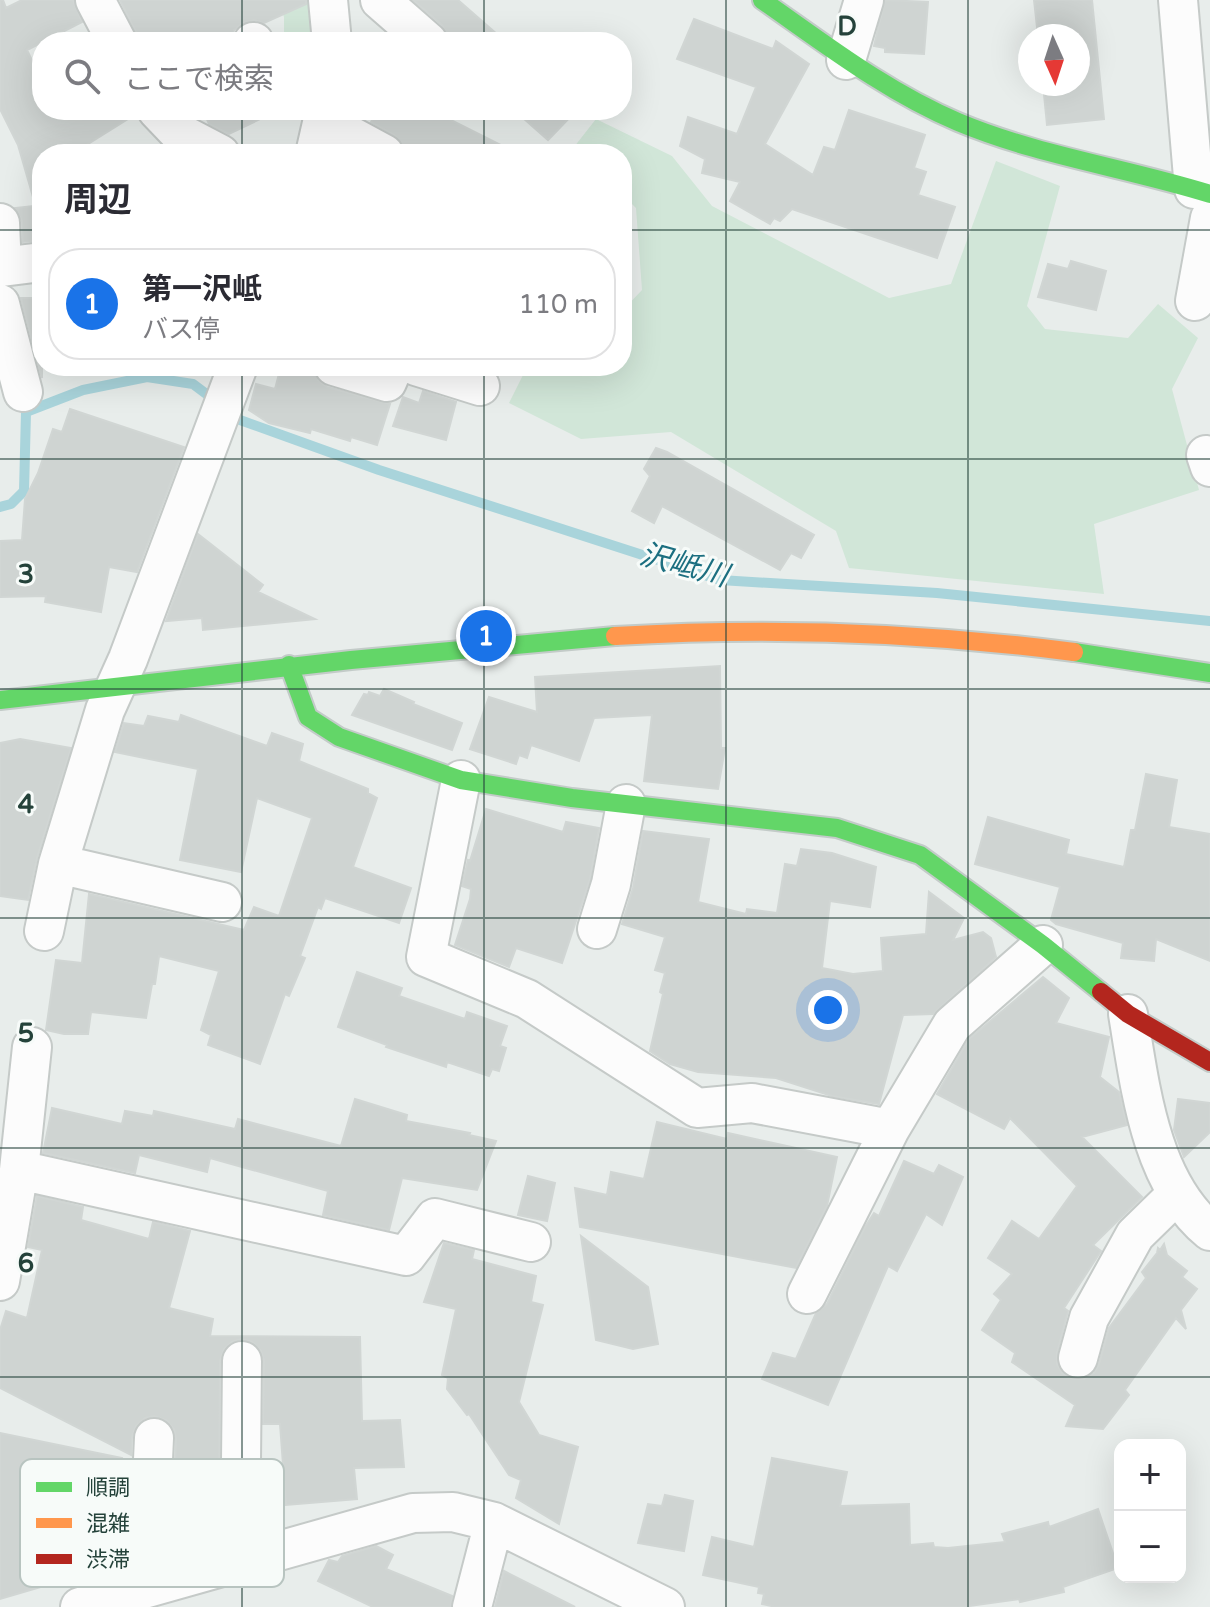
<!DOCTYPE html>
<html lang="ja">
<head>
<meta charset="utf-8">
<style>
	body { margin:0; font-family:"Varela Round","Noto Sans JP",sans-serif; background:#f2f2f3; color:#2b2b33 }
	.controls { position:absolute; right:24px; bottom:24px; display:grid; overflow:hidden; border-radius:16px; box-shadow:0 8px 32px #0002 }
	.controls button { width:72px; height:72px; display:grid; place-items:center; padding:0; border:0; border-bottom:2px solid #e1e1e2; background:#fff; color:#2b2b33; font:40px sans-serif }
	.compass { position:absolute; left:1018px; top:24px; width:72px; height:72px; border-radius:50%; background:#fff; box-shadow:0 8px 32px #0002; rotate:177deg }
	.you { position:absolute; left:828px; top:1010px; width:28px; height:28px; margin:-20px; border:6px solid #fff; border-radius:50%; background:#1a73e8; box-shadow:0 0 0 12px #1a73e833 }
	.badge { display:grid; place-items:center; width:52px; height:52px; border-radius:50%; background:#1a73e8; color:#fff; font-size:26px; font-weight:700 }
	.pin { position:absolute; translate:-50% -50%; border:4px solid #fff; box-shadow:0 2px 8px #0006 }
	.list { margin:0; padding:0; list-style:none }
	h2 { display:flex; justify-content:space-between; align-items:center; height:104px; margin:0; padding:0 32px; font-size:34px }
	h2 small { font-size:26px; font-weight:400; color:#7c7c81 }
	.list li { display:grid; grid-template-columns:52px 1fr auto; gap:24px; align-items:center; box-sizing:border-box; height:112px; margin:0 16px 16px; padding:0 16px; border:2px solid #e1e1e2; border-radius:32px }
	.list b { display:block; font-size:30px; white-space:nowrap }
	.list p { margin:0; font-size:26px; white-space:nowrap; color:#7c7c81 }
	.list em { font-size:26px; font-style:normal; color:#7c7c81 }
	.icon { flex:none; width:44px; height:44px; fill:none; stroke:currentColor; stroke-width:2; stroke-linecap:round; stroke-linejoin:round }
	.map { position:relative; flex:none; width:1210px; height:1607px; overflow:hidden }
	.search { position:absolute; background:#fff; box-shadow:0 8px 32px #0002; left:32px; top:32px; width:600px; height:88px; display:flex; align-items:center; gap:20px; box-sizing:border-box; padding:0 28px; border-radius:32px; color:#7c7c81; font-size:30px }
	.panel { position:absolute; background:#fff; box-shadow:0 8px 32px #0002; left:32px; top:144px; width:600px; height:232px; border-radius:32px }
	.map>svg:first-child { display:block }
	.green { fill:#d1e6d8 }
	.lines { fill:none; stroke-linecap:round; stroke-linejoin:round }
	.stream { stroke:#a9d4db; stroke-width:10 }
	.building { fill:#cfd4d2; stroke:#d1d6d4; stroke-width:2 }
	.street-casing { stroke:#c5cac8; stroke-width:42 }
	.fast-casing { stroke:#c3cbc8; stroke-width:22 }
	.slow-casing { stroke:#c3cbc8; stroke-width:22 }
	.jam-casing { stroke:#c3cbc8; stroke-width:22 }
	.street { stroke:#fcfcfc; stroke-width:38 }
	.fast { stroke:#63d668; stroke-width:18 }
	.slow { stroke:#ff974d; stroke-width:18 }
	.jam { stroke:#b3261e; stroke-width:18 }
	.grid { fill:none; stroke:#24423a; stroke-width:2; stroke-opacity:0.55 }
	.labels { text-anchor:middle; stroke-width:6; stroke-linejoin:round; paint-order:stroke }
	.water-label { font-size:30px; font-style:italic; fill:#1c6f80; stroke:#f7fbf9 }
	.key { fill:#f7fbf9; stroke:#b8c4c0; stroke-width:2 }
	.key-label { font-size:22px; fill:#24423a }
	.grid-label { font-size:26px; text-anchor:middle; font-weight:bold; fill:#24423a; stroke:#f7fbf9; stroke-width:6; stroke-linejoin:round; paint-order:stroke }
</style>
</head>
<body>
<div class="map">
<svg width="1210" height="1607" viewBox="0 0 1210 1607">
	<rect width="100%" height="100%" fill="#e8edeb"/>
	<!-- green -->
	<path class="green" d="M278,0H314V42H284V17Z
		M596,119L672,156L712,206L889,298L951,284L996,161L1060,186L1027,306L1045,329L1128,338L1158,304L1198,338L1172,389L1199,490L1094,524L1104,594L849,568L836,531L671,432L581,439L509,403L524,373L560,376L570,366H622V311L642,290L636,208L622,194V154H581L574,147Z"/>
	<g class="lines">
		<!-- stream -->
		<path class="stream" d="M230,413L240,420L379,470L720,580L937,593L1210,621
			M0,507L11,504L24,491L26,412L83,390L147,377L193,384L213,399"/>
	</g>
	<!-- building -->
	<path class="building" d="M0,0H3L6,8L22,0H73L82,22L27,50L42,81V110H136V114L72,154H42V203L35,204L18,145L0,109Z
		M120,0H306V4L264,23L254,20L243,23L234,30L232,37L222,42H139L136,32Z
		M413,0H458L506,42H451L442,25Z
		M885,0L928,2L924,54L885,52V48L874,46Z
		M1034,0H1092L1104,119L1047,125L1043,84H1078V36H1038Z
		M694,19L773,49L776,41L809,64L765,144L813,175L824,147L835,150L849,110L925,135L914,168L926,172L918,195L955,207L937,258L792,209L780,221L774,218L770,224L730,201L740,182L702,173L705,159L680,146L688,117L737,134L756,87L677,59Z
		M203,110H279L229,134L209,124Z
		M377,110H431L519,154H418L404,147L394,135L371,122Z
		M514,110H577L548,140Z
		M42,205V240L23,242L22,221L15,208Z
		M1071,261L1106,271L1096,310L1038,297L1048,264L1068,269Z
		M21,298H42V378Z
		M281,366L313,367L318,380L327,387L390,404L377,445L351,437L350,441L311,429L310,433L269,423L249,410L256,384L275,389Z
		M423,391L456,402L446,440L393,426L403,397L419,403Z
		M70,409L184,447L137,572L109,567L101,612L45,602L46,596L0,597V541L22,540L25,499L38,473L53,429L62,432Z
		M656,448L667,452L814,535L801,558L791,553L780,570L662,506L654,523L632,511L650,476L644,469Z
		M198,534L263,585L258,592L315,619L203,630L202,618L166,621Z
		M720,666L721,748H725L718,789L644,781L652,715L594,718L579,761L531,745L527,758L519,755L516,764L470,749L489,697L537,712L535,677Z
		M384,689L414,702L413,704L462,723L452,750L352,715L364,694L368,695L369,692L380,696Z
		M181,715L267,746L272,733L303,744L299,761L368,789V793L377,798L353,867L411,888L399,923L325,898L321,909L318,907L300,956L305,958L289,996L285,994L260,1064L208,1045L211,1035L201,1030L219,971L159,956L155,984H152L146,1018L91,1012L88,1034H64L46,1030L56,960L82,963L89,894L244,930L254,907L279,916L312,818L257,798L241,872L180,860L198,769L115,752L124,723L144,726L148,716L179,722Z
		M20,739L71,748L37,858L28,900L0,896V743Z
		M1146,774L1177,780L1169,827L1210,834V961L1156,939L1154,961L1121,958L1123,943L1056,924L1051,920L1060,887L975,864L988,817L1069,840L1066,854L1124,867L1131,830H1135Z
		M486,809L563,832L566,822L599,828L590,879L562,963L516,948L509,967L455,945L470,899L471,889L462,886L468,860L470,861Z
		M643,831L709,839L698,902L746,914L747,909L777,913L785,864L797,866L801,849L832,853L876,867L870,907L830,901L822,968L853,974L883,971L881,938L926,934L929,892L964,918L953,940L983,932L991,938L996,957L933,1014L903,1015L879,1104L832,1096L776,1078L698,1072L670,1064L650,1051L663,994L660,992L665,973L655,970L665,937L622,924L633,888Z
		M357,972L402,988L399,996L465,1019L467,1012L507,1026L500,1046L506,1048L499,1071L492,1069L489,1076L447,1062L446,1067L386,1047L387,1045L338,1027Z
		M1043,977L1069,998L1056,1023L1109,1037L1100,1077L1119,1092L1127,1125L1082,1137L1142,1197L1093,1245L1101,1251L1064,1308L1068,1311L1057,1353V1364L1062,1373L1073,1379H1084L1094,1373L1099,1364L1109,1328L1146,1278L1142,1272L1157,1253L1158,1248L1160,1250L1164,1244L1167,1255L1187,1271L1182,1277L1197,1289L1181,1310L1186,1329L1176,1318L1125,1390L1129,1395L1103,1429L1066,1426L1075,1405L1012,1362L1015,1353L982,1330L1001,1300L994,1294L1012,1274L988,1258L1012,1221L1039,1239L1077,1186L1010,1118L1004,1129L937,1094L969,1039Z
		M355,1099L407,1115L406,1121L470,1133L469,1135L496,1141L477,1190L402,1178L389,1230L323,1215L328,1191L210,1158L207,1172L139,1155L135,1173L43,1153L52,1108L122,1124L125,1111L153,1116L154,1111L235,1129L238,1119L341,1146Z
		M1178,1099L1210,1103V1132L1184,1157L1174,1130Z
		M657,1122L727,1139L728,1133L837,1157L827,1206L796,1268L580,1227L575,1188L607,1195L611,1172L644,1179Z
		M904,1161L934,1174L939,1165L963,1177L942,1225L926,1214L897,1271L888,1266L828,1405L762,1379L773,1353L796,1359L816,1313L827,1304L865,1227L874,1213L879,1216Z
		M528,1176L555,1183L547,1221L518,1215Z
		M37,1196L83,1207L81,1220L149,1239L153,1222L190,1231L169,1308L213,1319L210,1336L360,1337L362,1421L400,1420L404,1467L354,1468L357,1499L286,1505L280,1424H263L264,1361L261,1351L252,1342L241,1339L232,1342L224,1349L220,1361L219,1497L214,1496L218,1510V1541L171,1555L176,1439L174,1429L166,1420L154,1416L145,1418L136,1426L132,1437L131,1455L0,1388V1330L6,1311L27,1318L42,1250L28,1247Z
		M581,1236L648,1287L658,1344L633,1349L596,1340Z
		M444,1243L474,1250L472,1259L536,1276L531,1302L543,1305L519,1402L539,1435L578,1447L559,1524L516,1498L521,1480L509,1475L469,1414L467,1415L447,1389L448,1378L442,1375L456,1309L424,1302Z
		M0,1433L122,1458L115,1495L120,1530L125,1529L127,1539L126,1566L101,1571L100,1568L91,1569L89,1557L41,1569L44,1586L0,1599Z
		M772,1458L847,1472L840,1506L909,1504L910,1545L933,1543L934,1547L948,1548L1005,1542L1002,1534L1048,1522L1049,1527L1098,1509L1118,1568L1063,1587L1064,1592L1020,1602L1019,1599L962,1607H776L762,1604L764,1594L758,1593L759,1587L703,1575L712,1537L754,1547Z
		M665,1495L693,1501L684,1551L638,1543L648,1504L662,1506Z
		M376,1546L393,1555L386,1569L452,1596L451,1607H373L318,1581L329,1560L338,1562L342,1556Z
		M504,1571L575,1607H495Z"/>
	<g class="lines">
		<defs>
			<path id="street" d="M95,0L117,42
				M328,0L332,42
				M380,0L428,42
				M1178,0L1194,189
				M253,42H254
				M846,60L864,0
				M157,110L178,132L220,154
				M323,121L384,154
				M315,154L325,110
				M0,223L2,267L42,262
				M1195,301L1210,218
				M0,304L23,392
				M334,366L387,382L394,366
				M416,366L480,386
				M1206,455L1210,467
				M461,780L426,957L527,999L697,1108L752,1103L890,1129L952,1025L1043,945
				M58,864L222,902
				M597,929L611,884L626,804
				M44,931L58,864L105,710L128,659L238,366
				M1128,1014C1140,1086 1150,1182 1210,1231
				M19,1170L406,1256L435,1218L531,1242
				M0,1281L19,1170L32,1047
				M807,1294L890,1129
				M1078,1358L1089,1318L1135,1235L1177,1194
				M240,1561L242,1361
				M147,1588L154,1438
				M80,1607L413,1513L453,1512L494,1522L665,1607
				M472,1607L494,1522"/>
			<path id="fast" d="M762,0C825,44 887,92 958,122C1039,156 1127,168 1210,194
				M1074,652L1210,673
				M289,665L308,717L339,737L461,780L572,798L837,828L920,855L1043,945L1101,992
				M0,700L351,660L615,636"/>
			<path id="slow" d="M615,636C769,627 921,632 1074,652"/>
			<path id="jam" d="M1101,992L1128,1014L1210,1062"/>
		</defs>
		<!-- street casing -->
		<use href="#street" class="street-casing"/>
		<!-- fast casing -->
		<use href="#fast" class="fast-casing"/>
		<!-- slow casing -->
		<use href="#slow" class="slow-casing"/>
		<!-- jam casing -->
		<use href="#jam" class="jam-casing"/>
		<!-- street -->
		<use href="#street" class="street"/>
		<!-- fast -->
		<use href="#fast" class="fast"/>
		<!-- slow -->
		<use href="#slow" class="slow"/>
		<!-- jam -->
		<use href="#jam" class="jam"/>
	</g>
	<!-- grid -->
	<path class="grid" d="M242,0V42M484,0V42M726,0V1607M968,0V1607M242,110V154M484,110V154M0,230H42M622,230H1210M242,366V1607M484,366V1607M0,459H1210M0,689H1210M0,918H1210M0,1148H1210M0,1377H1210"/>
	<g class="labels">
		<!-- water labels -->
		<g class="water-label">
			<text transform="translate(684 565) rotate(15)" y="10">沢岻川</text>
		</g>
	</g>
	<!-- legend -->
	<rect x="20" y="1459" width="264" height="128" rx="12" class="key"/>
	<rect x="36" y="1482" width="36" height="10" fill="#63d668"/>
	<rect x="36" y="1518" width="36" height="10" fill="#ff974d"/>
	<rect x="36" y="1554" width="36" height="10" fill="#b3261e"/>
	<g class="key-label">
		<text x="86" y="1495">順調</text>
		<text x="86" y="1531">混雑</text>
		<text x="86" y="1567">渋滞</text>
	</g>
	<g class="grid-label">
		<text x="847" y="35">D</text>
		<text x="26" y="583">3</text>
		<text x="26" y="813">4</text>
		<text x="26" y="1042">5</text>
		<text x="26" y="1272">6</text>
	</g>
</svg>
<div class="controls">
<button>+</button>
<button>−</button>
</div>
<svg class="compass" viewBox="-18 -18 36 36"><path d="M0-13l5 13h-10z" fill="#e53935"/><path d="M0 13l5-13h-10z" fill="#7c7c81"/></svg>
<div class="you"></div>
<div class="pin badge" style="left:486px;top:636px">1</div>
<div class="search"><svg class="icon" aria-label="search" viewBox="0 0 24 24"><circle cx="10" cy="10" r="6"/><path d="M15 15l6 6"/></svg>ここで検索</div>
<section class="panel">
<h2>周辺<small></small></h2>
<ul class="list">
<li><span class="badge">1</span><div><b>第一沢岻</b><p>バス停</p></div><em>110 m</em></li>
</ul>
</section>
</div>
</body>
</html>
